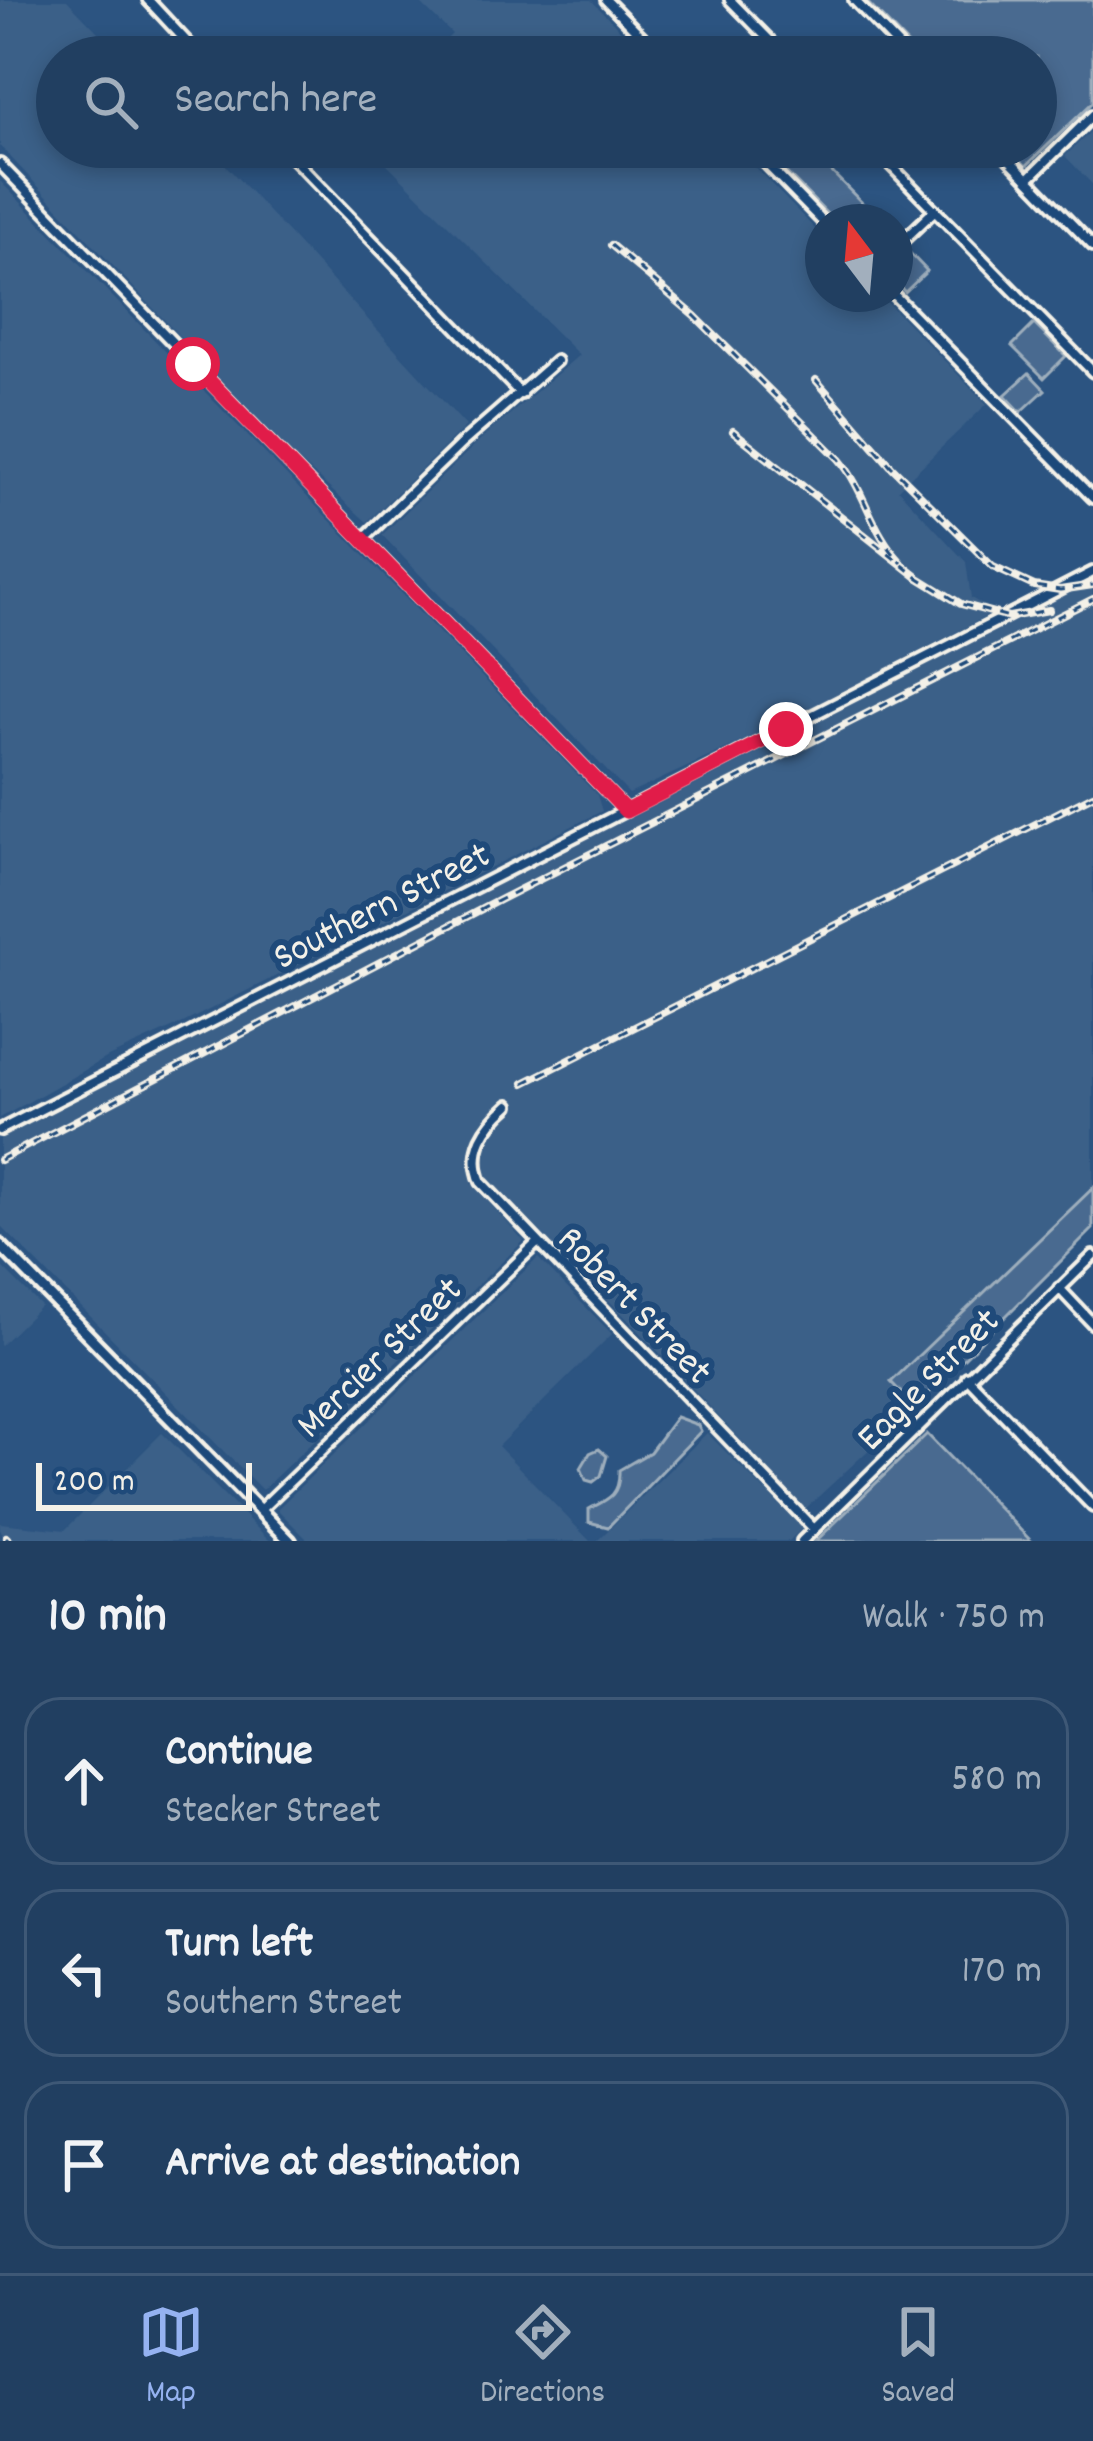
<!DOCTYPE html>
<html lang="en">
<head>
<meta charset="utf-8">
<style>
	body { margin:0; font-family:Dekko,sans-serif; background:#2d4a6a; color:#f1f3f6 }
	.compass { position:absolute; left:805px; top:204px; width:108px; height:108px; border-radius:50%; background:#213f61; box-shadow:0 6px 18px #0003; rotate:344deg }
	.scale { position:absolute; left:36px; bottom:30px; width:216px; box-sizing:border-box; padding-left:12px; border:6px solid #f4f1e8; border-top:0; font-size:33px; line-height:42px; white-space:nowrap; color:#f4f1e8; -webkit-text-stroke:9px #1f4a7a; paint-order:stroke }
	.stop { position:absolute; width:36px; height:36px; margin:-27px; border:9px solid #e11d48; border-radius:50%; background:#fff }
	.stop.end { background:#e11d48; border-color:#fff; box-shadow:0 3px 12px #0008 }
	.list { margin:0; padding:0; list-style:none }
	h2 { display:flex; justify-content:space-between; align-items:center; height:156px; margin:0; padding:0 48px; font-size:51px }
	h2 small { font-size:39px; font-weight:400; color:#a2afbd }
	.list li { display:grid; grid-template-columns:78px 1fr auto; gap:36px; align-items:center; box-sizing:border-box; height:168px; margin:0 24px 24px; padding:0 24px; border:3px solid #3e5876; border-radius:36px }
	.list b { display:block; font-size:45px; white-space:nowrap }
	.list p { margin:0; font-size:39px; white-space:nowrap; color:#a2afbd }
	.list em { font-size:39px; font-style:normal; color:#a2afbd }
	.icon { flex:none; width:66px; height:66px; fill:none; stroke:currentColor; stroke-width:2; stroke-linecap:round; stroke-linejoin:round }
	.map { position:relative; flex:none; width:1093px; height:1541px; overflow:hidden }
	.search { position:absolute; background:#213f61; box-shadow:0 6px 18px #0003; left:36px; right:36px; top:36px; height:132px; display:flex; align-items:center; gap:30px; box-sizing:border-box; padding:0 42px; border-radius:66px; color:#a2afbd; font-size:45px }
	.sheet { height:732px; background:#213f61 }
	nav { display:flex; justify-content:space-around; align-items:center; box-sizing:border-box; height:168px; border-top:3px solid #3e5876; background:#213f61; font-size:33px; color:#a2afbd }
	nav a { display:grid; justify-items:center; gap:6px }
	nav .on { color:#95b2f1 }
	.map>svg:first-child { display:block }
	.built { fill:#3b6088 }
	.green { fill:#496b90; stroke:#9eaebc; stroke-width:3 }
	.lines { fill:none; stroke-linecap:round; stroke-linejoin:round }
	.minor-casing { stroke:#f4f1e8; stroke-width:16 }
	.major-casing { stroke:#f4f1e8; stroke-width:18 }
	.minor { stroke:#1f4a7a; stroke-width:8 }
	.major { stroke:#1f4a7a; stroke-width:9 }
	.rail-casing { stroke:#f4f1e8; stroke-width:8 }
	.rail { stroke:#1f4a7a; stroke-width:3; stroke-dasharray:9; stroke-linecap:butt }
	.route { stroke:#e11d48; stroke-width:15 }
	.labels { text-anchor:middle; stroke-width:12; stroke-linejoin:round; paint-order:stroke }
	.street-label { font-size:39px; fill:#f4f1e8; stroke:#1f4a7a }
</style>
</head>
<body>
<div class="map">
<svg width="1093" height="1541" viewBox="0 0 1093 1541">
	<rect width="100%" height="100%" fill="#2c5481"/>
	<filter id="ink" filterUnits="userSpaceOnUse"><feTurbulence type="fractalNoise" baseFrequency=".00833" numOctaves="2"/><feDisplacementMap in="SourceGraphic" scale="24" xChannelSelector="R" yChannelSelector="G"/><feConvolveMatrix kernelMatrix="1 2 1 2 8 2 1 2 1" color-interpolation-filters="sRGB"/></filter>
	<g filter="url(#ink)">
		<!-- built -->
		<path class="built" d="M0,0H67L122,57H57V147H209L466,426L367,522L286,449L0,146Z
			M417,0H591L647,57H429L452,34Z
			M1093,129V185L1065,156Z
			M370,147H735L823,237V294H879L987,404L898,489L966,562L971,598L995,612L777,725L629,794L382,535L481,439L579,355Z
			M0,181L597,795L602,811L183,1023L108,1057L0,1118Z
			M1093,581V1188L892,1382L915,1407L805,1509L640,1332L483,1174L471,1183L524,1241L262,1490L0,1225V1138Z
			M538,1258L612,1334L498,1446L590,1541H309L277,1509Z
			M0,1265L41,1306L0,1346Z
			M162,1433L270,1541H11L0,1530V1523L65,1530Z
			M707,1433L802,1528L789,1541H597Z"/>
		<!-- green -->
		<path class="green" d="M865,0H1093V102L1026,166L1008,147H1036V57H920Z
			M777,147H807L881,222H835L769,155Z
			M906,249L927,271L905,292L895,282V260Z
			M1034,324L1066,356L1044,378L1012,346Z
			M1029,373L1045,390L1021,412L1005,395Z
			M1093,1188V1229L915,1407L891,1382Z
			M676,1417L698,1425L701,1431L608,1527L589,1522V1509C609,1499 620,1495 619,1470L650,1452Z
			M927,1434L1031,1541H816Z
			M599,1449L607,1456L601,1476L593,1482L586,1480L581,1468L590,1453Z"/>
		<g class="lines">
			<defs>
				<path id="minor" d="M148,0L201,57
					M606,0L662,57
					M730,0L786,57
					M854,0L909,57
					M282,147L521,394
					M750,147L823,222
					M873,147L1093,372
					M997,147L1093,246
					M886,160L899,147
					M0,164L626,811
					M1028,179L1093,115
					M895,248L935,210
					M893,294L1093,498
					M363,539L462,443L556,361
					M509,1105C485,1126 468,1150 481,1182L814,1529
					M0,1130L1093,572
					M1059,1288L1093,1324
					M967,1377L1093,1507
					M260,1510L537,1243
					M802,1541L1093,1256"/>
				<path id="major" d="M0,1245L290,1541"/>
			</defs>
			<!-- minor casing -->
			<use href="#minor" class="minor-casing"/>
			<!-- major casing -->
			<use href="#major" class="major-casing"/>
			<!-- minor -->
			<use href="#minor" class="minor"/>
			<!-- major -->
			<use href="#major" class="major"/>
			<defs>
				<path id="rail" d="M611,245L695,316L839,459C866,491 871,532 902,563
					M816,380L891,466L993,567L1034,586L1060,590L1093,585
					M733,431L919,578L961,604L1009,617L1049,610
					M524,1083L1093,795
					M0,1160L501,899L1093,599
					M6,1537L10,1541"/>
			</defs>
			<!-- rail casing -->
			<use href="#rail" class="rail-casing"/>
			<!-- rail -->
			<use href="#rail" class="rail"/>
		</g>
	</g>
	<g class="lines" filter="url(#ink)">
		<!-- route -->
		<path class="route" d="M193,364L626,811L786,729"/>
	</g>
	<g class="labels">
		<!-- street labels -->
		<g class="street-label">
			<text transform="translate(380 903) rotate(-27)" y="14">Southern Street</text>
			<text transform="translate(637 1303) rotate(46)" y="14">Robert Street</text>
			<text transform="translate(377 1355) rotate(-44)" y="14">Mercier Street</text>
			<text transform="translate(926 1377) rotate(-45)" y="14">Eagle Street</text>
		</g>
	</g>
</svg>
<svg class="compass" viewBox="-18 -18 36 36"><path d="M0-13l5 13h-10z" fill="#e53935"/><path d="M0 13l5-13h-10z" fill="#a2afbd"/></svg>
<div class="scale">200 m</div>
<div class="stop" style="left:193px;top:364px"></div>
<div class="stop end" style="left:786px;top:729px"></div>
<div class="search"><svg class="icon" aria-label="search" viewBox="0 0 24 24"><circle cx="10" cy="10" r="6"/><path d="M15 15l6 6"/></svg>Search here</div>
</div>
<section class="sheet">
<h2>10 min<small>Walk · 750 m</small></h2>
<ul class="list">
<li><svg class="icon" aria-label="ahead" viewBox="0 0 24 24"><path d="M12 20V5M6 11l6-6 6 6"/></svg><div><b>Continue</b><p>Stecker Street</p></div><em>580 m</em></li>
<li><svg class="icon" aria-label="left" viewBox="0 0 24 24"><path d="M17 20v-9H6M10 6l-5 5 5 5"/></svg><div><b>Turn left</b><p>Southern Street</p></div><em>170 m</em></li>
<li><svg class="icon" aria-label="arrive" viewBox="0 0 24 24"><path d="M6 21V4h12l-3 4 3 4H6"/></svg><div><b>Arrive at destination</b></div></li>
</ul>
</section>
<nav>
<a class="on"><svg class="icon" aria-label="map" viewBox="0 0 24 24"><path d="M3 6l6-2 6 2 6-2v14l-6 2-6-2-6 2zM9 4v14M15 6v14"/></svg>Map</a>
<a><svg class="icon" aria-label="directions" viewBox="0 0 24 24"><path d="M12 3l9 9-9 9-9-9zM9 14v-3h6M13 9l2 2-2 2"/></svg>Directions</a>
<a><svg class="icon" aria-label="saved" viewBox="0 0 24 24"><path d="M7 4h10v16l-5-4-5 4z"/></svg>Saved</a>
</nav>
</body>
</html>
